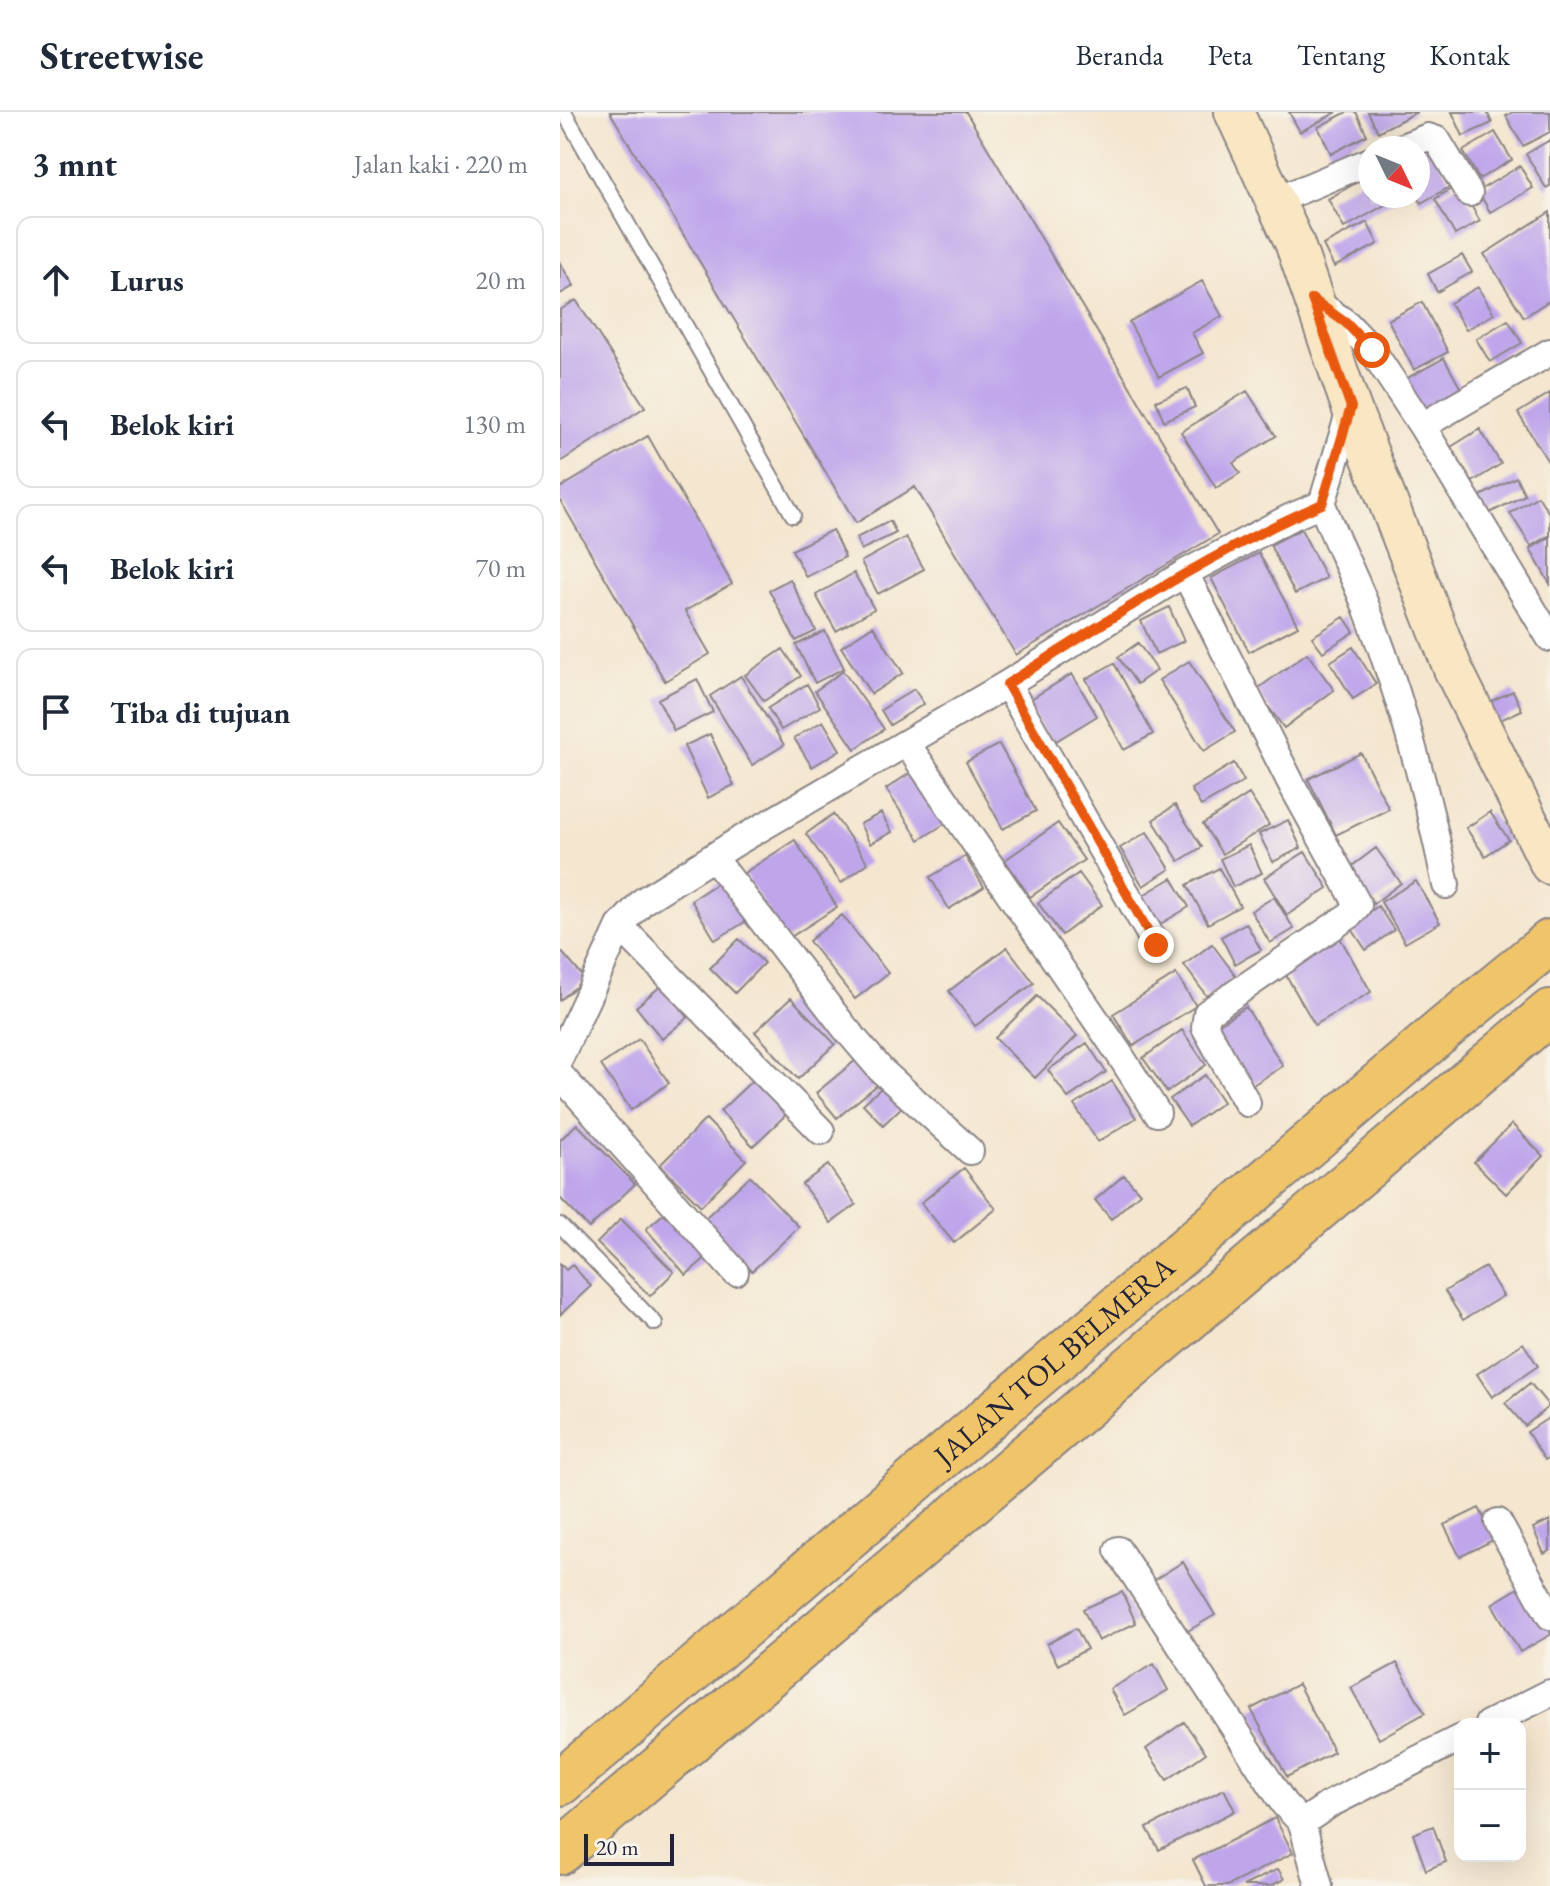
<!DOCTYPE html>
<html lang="id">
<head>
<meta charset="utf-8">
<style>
	body { margin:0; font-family:"EB Garamond",serif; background:#f2f2f3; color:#1f2937 }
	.controls { position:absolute; right:24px; bottom:24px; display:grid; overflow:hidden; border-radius:16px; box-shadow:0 8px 32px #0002 }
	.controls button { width:72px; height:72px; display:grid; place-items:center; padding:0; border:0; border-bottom:2px solid #e0e1e3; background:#fff; color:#1f2937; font:40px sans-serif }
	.compass { position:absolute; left:798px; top:24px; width:72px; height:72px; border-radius:50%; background:#fff; box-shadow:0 8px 32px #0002; rotate:133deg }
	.scale { position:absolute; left:24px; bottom:20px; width:90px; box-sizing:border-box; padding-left:8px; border:4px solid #22223b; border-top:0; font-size:22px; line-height:28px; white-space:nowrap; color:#22223b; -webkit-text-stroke:6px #f7f3e8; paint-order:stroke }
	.stop { position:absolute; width:24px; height:24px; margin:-18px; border:6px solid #ea580c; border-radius:50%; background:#fff }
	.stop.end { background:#ea580c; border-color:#fff; box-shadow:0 2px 8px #0008 }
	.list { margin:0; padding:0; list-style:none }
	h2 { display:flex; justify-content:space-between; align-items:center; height:104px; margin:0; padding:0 32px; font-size:34px }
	h2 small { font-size:26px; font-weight:400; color:#747a83 }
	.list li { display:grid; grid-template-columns:52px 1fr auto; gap:24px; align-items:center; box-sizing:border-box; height:128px; margin:0 16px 16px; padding:0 16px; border:2px solid #e0e1e3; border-radius:16px }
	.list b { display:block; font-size:30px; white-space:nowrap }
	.list em { font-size:26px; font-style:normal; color:#747a83 }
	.icon { flex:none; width:44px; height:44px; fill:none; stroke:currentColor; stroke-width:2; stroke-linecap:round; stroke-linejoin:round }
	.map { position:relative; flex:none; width:990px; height:1774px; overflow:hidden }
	header { display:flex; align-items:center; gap:48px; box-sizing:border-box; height:112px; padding:0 40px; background:#fff; border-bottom:2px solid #e0e1e3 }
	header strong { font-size:38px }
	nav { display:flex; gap:44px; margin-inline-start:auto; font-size:28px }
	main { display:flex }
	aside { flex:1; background:#fff }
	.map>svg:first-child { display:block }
	.building { fill:#bfa6eb }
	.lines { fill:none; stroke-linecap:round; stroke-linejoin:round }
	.lane-casing { stroke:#8b8485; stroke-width:18 }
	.street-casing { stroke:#8b8485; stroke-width:30 }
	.secondary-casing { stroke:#8b8485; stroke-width:42 }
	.highway-casing { stroke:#8b8485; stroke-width:48 }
	.lane { stroke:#fff; stroke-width:14 }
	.street { stroke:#fff; stroke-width:26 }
	.secondary { stroke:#f9e7c3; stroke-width:38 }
	.highway { stroke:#f0c469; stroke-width:44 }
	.route { stroke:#ea580c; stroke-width:10 }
	.labels { text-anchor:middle; stroke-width:6; stroke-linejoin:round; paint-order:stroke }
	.street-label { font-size:30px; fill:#22223b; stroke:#f7f3e8 }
</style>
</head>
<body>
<header>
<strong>Streetwise</strong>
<nav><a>Beranda</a><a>Peta</a><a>Tentang</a><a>Kontak</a></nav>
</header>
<main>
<aside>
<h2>3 mnt<small>Jalan kaki · 220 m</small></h2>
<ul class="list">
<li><svg class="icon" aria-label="ahead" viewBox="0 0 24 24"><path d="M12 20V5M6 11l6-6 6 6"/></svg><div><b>Lurus</b></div><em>20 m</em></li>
<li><svg class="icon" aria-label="left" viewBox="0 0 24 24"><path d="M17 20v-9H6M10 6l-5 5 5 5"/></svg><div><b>Belok kiri</b></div><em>130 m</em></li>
<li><svg class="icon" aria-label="left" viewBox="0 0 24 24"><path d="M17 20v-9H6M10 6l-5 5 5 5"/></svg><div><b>Belok kiri</b></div><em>70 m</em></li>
<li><svg class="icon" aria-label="arrive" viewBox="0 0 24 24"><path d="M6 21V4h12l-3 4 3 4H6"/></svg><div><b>Tiba di tujuan</b></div></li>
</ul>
</aside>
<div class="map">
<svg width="990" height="1774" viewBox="0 0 990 1774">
	<rect width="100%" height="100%" fill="#f7f3e8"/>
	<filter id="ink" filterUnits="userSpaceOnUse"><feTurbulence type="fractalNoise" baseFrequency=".0125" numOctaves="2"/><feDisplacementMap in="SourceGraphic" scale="16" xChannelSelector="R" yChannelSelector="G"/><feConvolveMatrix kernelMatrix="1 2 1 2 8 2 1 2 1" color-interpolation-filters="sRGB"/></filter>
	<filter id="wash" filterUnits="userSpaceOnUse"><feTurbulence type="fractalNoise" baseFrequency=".006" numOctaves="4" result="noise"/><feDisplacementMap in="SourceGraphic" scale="32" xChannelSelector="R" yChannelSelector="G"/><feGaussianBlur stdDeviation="1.8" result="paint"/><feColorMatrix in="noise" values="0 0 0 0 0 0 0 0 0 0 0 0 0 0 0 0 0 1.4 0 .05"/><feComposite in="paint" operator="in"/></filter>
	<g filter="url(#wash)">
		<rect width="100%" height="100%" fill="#f4e6cf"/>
		<g id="blocks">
			<!-- building -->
			<path class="building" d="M50,0H406L658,422L456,543L355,375L296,411Z
				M729,0H777L740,20Z
				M787,0H796L807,23L771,42L758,15Z
				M808,0H857L818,20Z
				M892,0H927L932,11L903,24Z
				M953,0H990V20L963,34L946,4Z
				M935,20L952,48L919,67L903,39Z
				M990,28V74L986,76L966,42Z
				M869,30L893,73L861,91L857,84L858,36Z
				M960,54L973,76L930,100L918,79Z
				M810,63V84H841L784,116L768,87Z
				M899,72L920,109L895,123L875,87Z
				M990,100V188L964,205L924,142Z
				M807,110L818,132L774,155L763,133Z
				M902,143L912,160L877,180L868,162Z
				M0,151L14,174L0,182Z
				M642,169L662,204L632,221L643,241L599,265L569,210Z
				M918,175L934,202L906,218L890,191Z
				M16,188L85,295L0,350V198Z
				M862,190L888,240L854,258L828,208Z
				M948,208L962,231L930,250L916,227Z
				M884,246L902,279L860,302L842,269Z
				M627,276L635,295L604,309L596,289Z
				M687,279L716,324L673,351L680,361L656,376L621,320Z
				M990,281V353L958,301Z
				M920,317L941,352L912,370L891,335Z
				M88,324L172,472L125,499L150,542L105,569L0,388V376Z
				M956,365L965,383L922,405L913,388Z
				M978,384L990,403V423L971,434L950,401Z
				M330,409L336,421L301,438L296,426Z
				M741,417L766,466L735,482L710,433Z
				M272,418L285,445L246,465L232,438Z
				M346,425L364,457L318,482L301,450Z
				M990,425V472L970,437Z
				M699,441L738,514L689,540L651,466Z
				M294,461L314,497L276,519L256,483Z
				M230,467L256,519L236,529L209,478Z
				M609,495L624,529L596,542L581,509Z
				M784,505L794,520L763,540L752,525Z
				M313,514L343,561L311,582L281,535Z
				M265,519L284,556L255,571L236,533Z
				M578,531L597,558L577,572L558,545Z
				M793,535L816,572L793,587L770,550Z
				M223,537L241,564L204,589L185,563Z
				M747,541L774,578L724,616L696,578Z
				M629,549L675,620L644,639L599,568Z
				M554,551L593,622L564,638L526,567Z
				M283,559L324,617L295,637L255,579Z
				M512,562L537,604L491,632L466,590Z
				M181,564L224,633L192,653L150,584Z
				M137,567L153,600L114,619L98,587Z
				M247,572L260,595L221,618L208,596Z
				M354,577L364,592L330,613L321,598Z
				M953,579L962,598L936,610L927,591Z
				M263,609L280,638L252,655L234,626Z
				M150,622L174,673L148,686L124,634Z
				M439,632L476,699L443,717L406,650Z
				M801,641L829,697L776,723L748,667Z
				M674,651L684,669L641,694L631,677Z
				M353,659L386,711L359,728L326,677Z
				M689,682L709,713L662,742L643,712Z
				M615,693L642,735L619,749L593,708Z
				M930,700L949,728L925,744L906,716Z
				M321,701L332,720L310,732L300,712Z
				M273,702L308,751L281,771L246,722Z
				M728,708L741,736L713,750L699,722Z
				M498,711L524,748L470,785L445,748Z
				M587,720L610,757L583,774L560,736Z
				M235,728L277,795L226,828L184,761Z
				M689,733L702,761L673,775L660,747Z
				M816,736L841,771L813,792L788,757Z
				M745,740L768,776L727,803L704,766Z
				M405,744L424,775L389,797L370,765Z
				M659,756L680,794L648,812L627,773Z
				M519,761L542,793L502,823L478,791Z
				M612,766L629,795L597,814L580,785Z
				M161,769L185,810L155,828L131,788Z
				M856,769L880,811L845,831L821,790Z
				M714,785L734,817L710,831L691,799Z
				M818,794L834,818L806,838L790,814Z
				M282,803L328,861L295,887L249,829Z
				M686,811L701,838L675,852L661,825Z
				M779,824L811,880L755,913L723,858Z
				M179,827L204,851L175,881L150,856Z
				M652,832L676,864L648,886L624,853Z
				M447,835L474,871L415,914L389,879Z
				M0,838L25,867L0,888Z
				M616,862L636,894L573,934L553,902Z
				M102,873L128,905L102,927L76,895Z
				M477,884L517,924L475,966L435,926Z
				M231,886L275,932L238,967L195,920Z
				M686,895L723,954L688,976L650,918Z
				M622,918L646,953L607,980L583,946Z
				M79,927L109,971L71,998L41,953Z
				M527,931L546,960L508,986L488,958Z
				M296,948L317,973L277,1006L256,981Z
				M198,963L231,998L193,1034L160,999Z
				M645,963L663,990L629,1014L610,987Z
				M552,969L576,1006L538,1030L514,993Z
				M328,970L347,990L323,1013L303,992Z
				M146,1007L186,1048L141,1094L100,1053Z
				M17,1012L75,1072L29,1116L0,1086V1028Z
				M952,1012L983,1044L946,1082L914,1050Z
				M268,1053L296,1093L271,1111L242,1072Z
				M404,1056L436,1097L394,1131L361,1091Z
				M564,1063L580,1081L551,1107L535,1088Z
				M190,1064L239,1115L192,1159L143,1108Z
				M109,1097L149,1143L126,1163L86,1117Z
				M61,1107L114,1160L90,1184L37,1131Z
				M0,1152L6,1158L12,1153L31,1174L0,1203Z
				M925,1155L943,1184L903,1208L885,1179Z
				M963,1231L978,1254L932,1285L917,1262Z
				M970,1271L989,1294L965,1314L945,1291Z
				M990,1305V1345L985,1348L967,1320Z
				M919,1396L935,1427L900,1445L884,1413Z
				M990,1408V1439L984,1442L973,1416Z
				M623,1450L655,1503L626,1520L594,1468Z
				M965,1472L990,1515V1523L960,1540L932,1492Z
				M562,1480L576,1511L538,1529L523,1497Z
				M516,1516L527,1537L498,1553L487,1532Z
				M837,1551L865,1601L819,1627L791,1576Z
				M594,1552L608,1578L565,1603L550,1577Z
				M738,1572L774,1640L727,1665L691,1597Z
				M624,1610L646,1641L607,1668L586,1637Z
				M664,1677L675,1699L599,1738L587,1716Z
				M715,1706L733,1741L667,1774H646L633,1748Z
				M873,1714L886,1750L866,1758L853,1722Z
				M718,1757L724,1767L711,1774H683Z"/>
		</g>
	</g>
	<g filter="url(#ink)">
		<use href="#blocks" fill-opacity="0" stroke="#8b8485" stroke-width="2"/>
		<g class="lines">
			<defs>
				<path id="lane" d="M4,0L233,403
					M0,1113L95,1211"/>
				<path id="street" d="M840,36L868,25L877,28L909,81
					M715,89L810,49
					M752,187L786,211L812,238L862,314L990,240
					M862,314L990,526
					M762,392C775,428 794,463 808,500C842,589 867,679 886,773
					M625,461L733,675L798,793L790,803L647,901L645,915L687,991
					M447,572L596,833
					M347,632L558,940L597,1001
					M153,745L285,916L321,958L410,1039
					M60,814L261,1019
					M0,945L60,814L83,789L175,731L447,572L625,461L729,406L762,392L791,295
					M0,963L175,1160
					M938,1410L990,1504
					M558,1438L724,1692L742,1711
					M928,1612L990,1581
					M759,1774L742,1711L770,1692L900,1626"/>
				<path id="secondary" d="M674,0L734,130L791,295L893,557L990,753"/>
				<g id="highway">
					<path id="s1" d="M0,1671L885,916L990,830"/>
					<path d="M0,1740L990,900"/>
				</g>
			</defs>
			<!-- lane casing -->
			<use href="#lane" class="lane-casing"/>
			<!-- street casing -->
			<use href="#street" class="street-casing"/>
			<!-- secondary casing -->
			<use href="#secondary" class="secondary-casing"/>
			<!-- highway casing -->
			<use href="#highway" class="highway-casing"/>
			<!-- lane -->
			<use href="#lane" class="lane"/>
			<!-- street -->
			<use href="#street" class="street"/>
			<!-- secondary -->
			<use href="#secondary" class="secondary"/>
			<!-- highway -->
			<use href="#highway" class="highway"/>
		</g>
	</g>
	<g class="lines" filter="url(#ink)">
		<!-- route -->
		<path class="route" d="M596,833L447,572C549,508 650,440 762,392L791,295L752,187L786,211L812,238"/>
	</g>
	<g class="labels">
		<!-- street labels -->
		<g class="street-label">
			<text dy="10" stroke="none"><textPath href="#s1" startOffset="650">JALAN TOL BELMERA</textPath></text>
		</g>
	</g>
</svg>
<div class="controls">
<button>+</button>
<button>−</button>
</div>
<svg class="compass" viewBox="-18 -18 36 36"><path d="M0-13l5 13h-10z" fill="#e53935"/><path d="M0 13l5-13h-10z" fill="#747a83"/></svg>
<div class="scale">20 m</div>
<div class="stop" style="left:812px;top:238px"></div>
<div class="stop end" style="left:596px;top:833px"></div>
</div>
</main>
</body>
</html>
